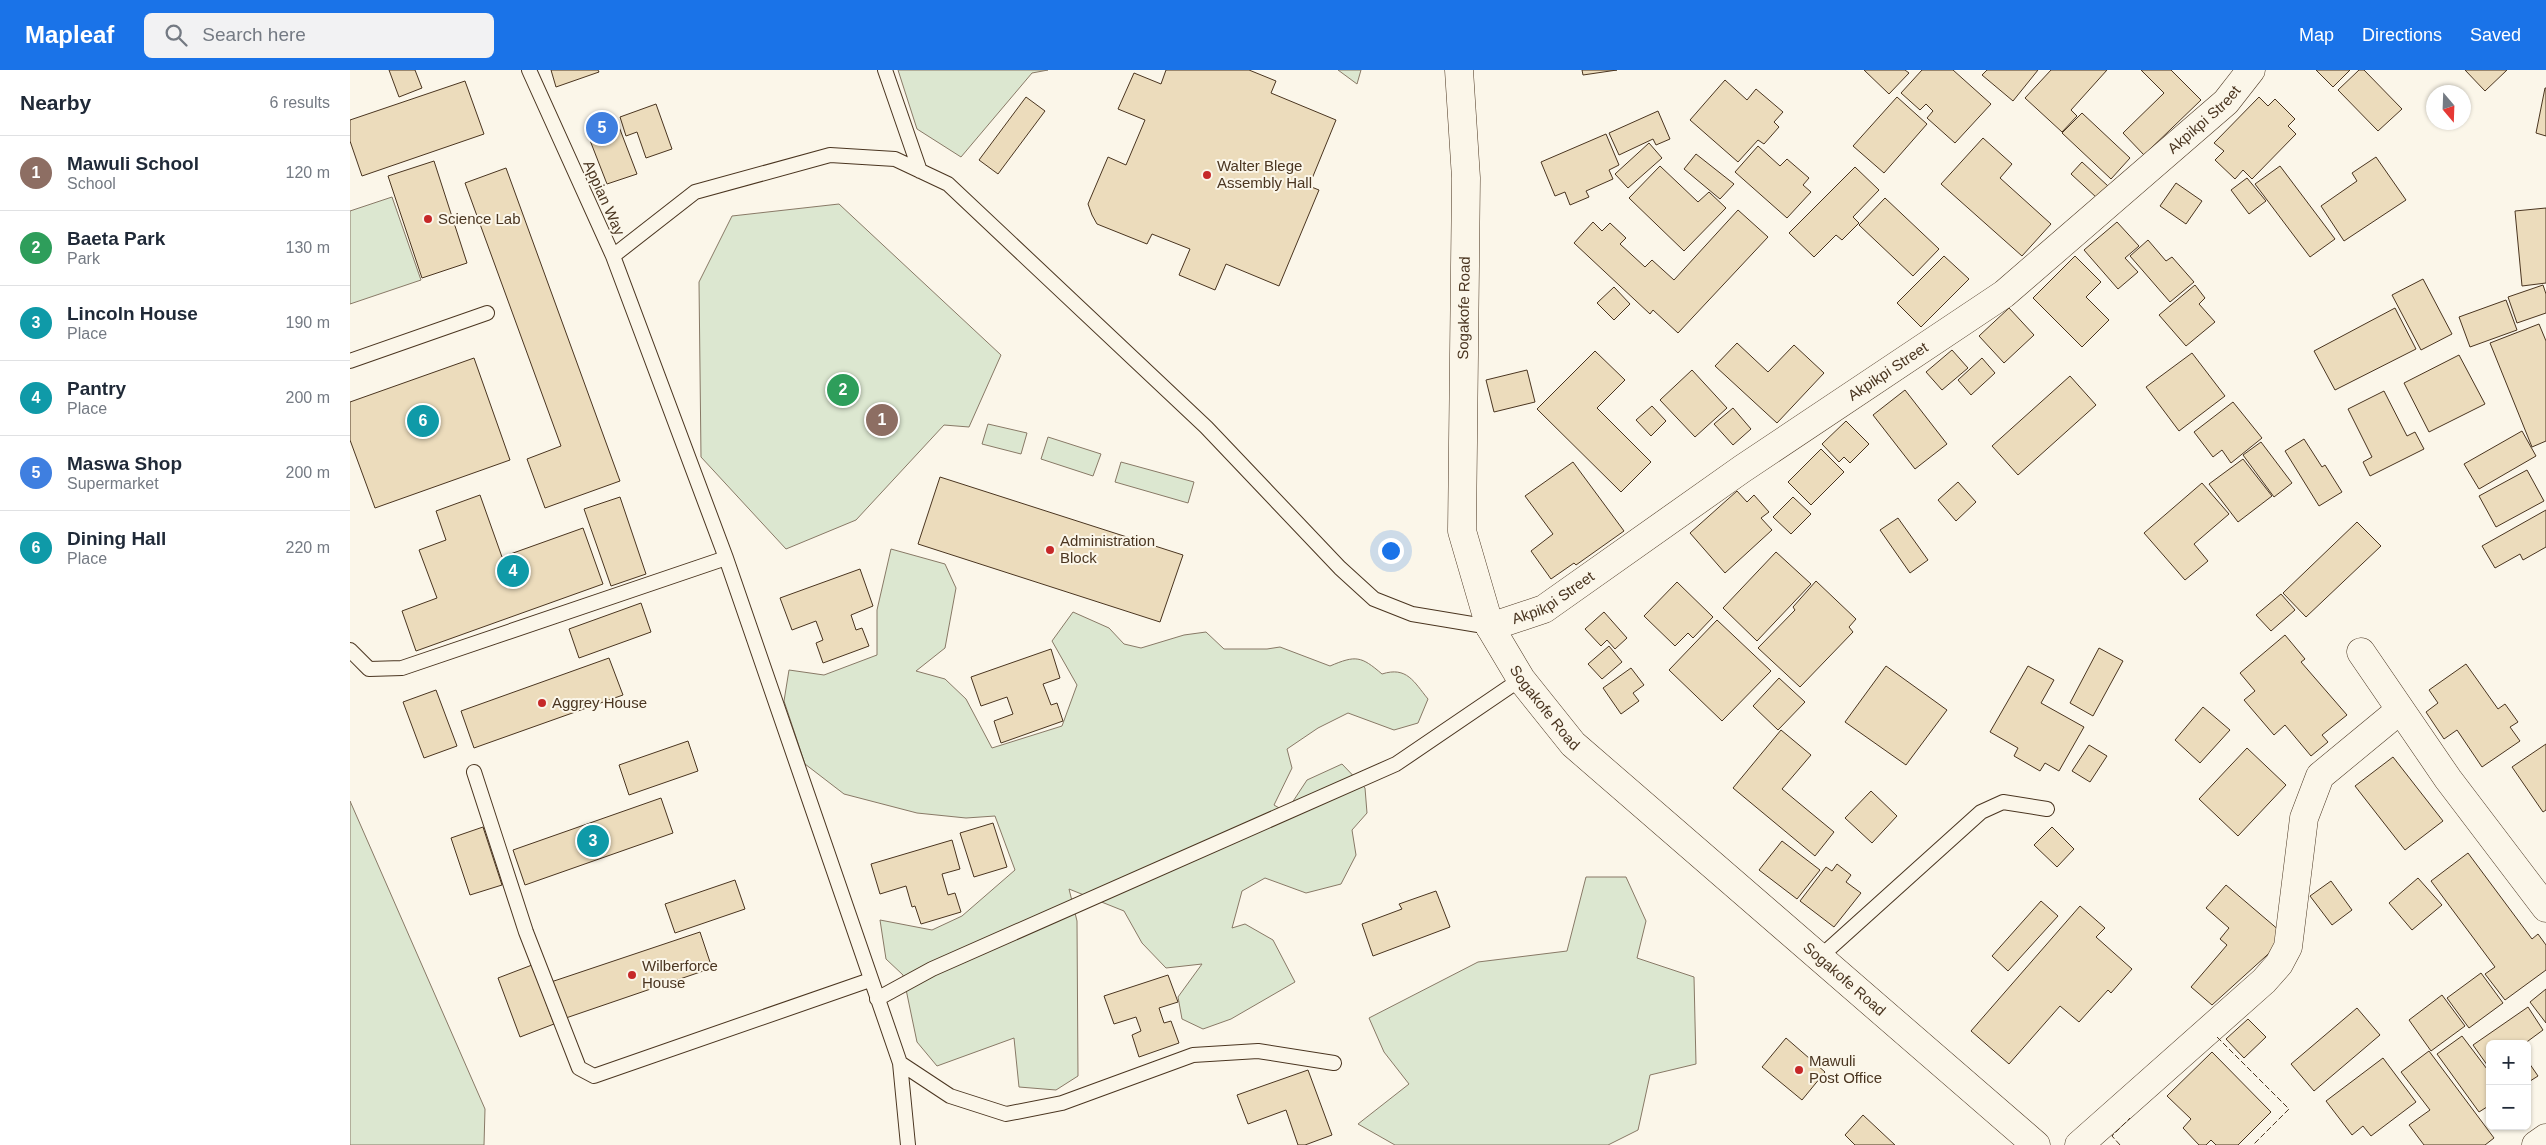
<!DOCTYPE html>
<html lang="en">
<head>
<meta charset="utf-8">
<style>
	body { margin:0; font-family:Helvetica,sans-serif; background:#f2f2f3; color:#1f2937 }
	.controls { position:absolute; right:15px; bottom:15px; display:grid; overflow:hidden; border-radius:8px; box-shadow:0 1px 4px #0004 }
	.controls button { width:45px; height:45px; display:grid; place-items:center; padding:0; border:0; border-bottom:1px solid #e0e1e3; background:#fff; color:#1f2937; font:25px sans-serif }
	.compass { position:absolute; left:2076px; top:15px; width:45px; height:45px; border-radius:50%; background:#fff; box-shadow:0 1px 4px #0004; rotate:161deg }
	.you { position:absolute; left:1040px; top:480px; width:18px; height:18px; margin:-12px; border:4px solid #fff; border-radius:50%; background:#1a73e8; box-shadow:0 0 0 8px #1a73e833 }
	.badge { display:grid; place-items:center; width:32px; height:32px; border-radius:50%; background:#1a73e8; color:#fff; font-size:16px; font-weight:700 }
	.pin { position:absolute; translate:-50% -50%; border:2px solid #fff; box-shadow:0 1px 5px #0006 }
	.list { margin:0; padding:0; list-style:none }
	h2 { display:flex; justify-content:space-between; align-items:center; height:65px; margin:0; padding:0 20px; font-size:21px }
	h2 small { font-size:16px; font-weight:400; color:#747a83 }
	.list li { display:grid; grid-template-columns:32px 1fr auto; gap:15px; align-items:center; box-sizing:border-box; height:75px; padding:0 20px; border-top:1px solid #e0e1e3 }
	.list b { display:block; font-size:19px; white-space:nowrap }
	.list p { margin:0; font-size:16px; white-space:nowrap; color:#747a83 }
	.list em { font-size:16px; font-style:normal; color:#747a83 }
	.icon { flex:none; width:28px; height:28px; fill:none; stroke:currentColor; stroke-width:2; stroke-linecap:round; stroke-linejoin:round }
	.map { position:relative; flex:none; width:2196px; height:1075px; overflow:hidden }
	header { display:flex; align-items:center; gap:30px; box-sizing:border-box; height:70px; padding:0 25px; background:#1a73e8; color:#fff }
	header strong { font-size:24px }
	nav { display:flex; gap:28px; margin-inline-start:auto; font-size:18px }
	.search { width:350px; height:45px; background:#f2f2f3; display:flex; align-items:center; gap:12px; box-sizing:border-box; padding:0 18px; border-radius:8px; color:#747a83; font-size:19px }
	main { display:flex }
	aside { flex:1; background:#fff }
	.map>svg:first-child { display:block }
	.green { fill:#dce7d0; stroke:#887966 }
	.building { fill:#ecdcbc; stroke:#4a3520 }
	.lines { fill:none; stroke-linecap:round; stroke-linejoin:round }
	.lane-casing { stroke:#4a3520; stroke-width:16 }
	.street-casing { stroke:#4a3520; stroke-width:29 }
	.primary-casing { stroke:#4a3520; stroke-width:29 }
	.lane { stroke:#fbf6e9; stroke-width:14 }
	.street { stroke:#fbf6e9; stroke-width:28 }
	.primary { stroke:#fbf6e9; stroke-width:28 }
	.fence { stroke:#4a3520; stroke-width:1; stroke-dasharray:6 2.5; stroke-linecap:butt }
	.poi-dot { fill:#c62828; stroke:#fbf6e9; stroke-width:2 }
	.labels { text-anchor:middle; stroke-width:4; stroke-linejoin:round; paint-order:stroke }
	.street-label { font-size:15px; fill:#4a3520; stroke:#fbf6e9 }
	.poi-label { font-size:15px; fill:#4a3520; stroke:#fbf6e9; text-anchor:start }
</style>
</head>
<body>
<header>
<strong>Mapleaf</strong>
<div class="search"><svg class="icon" aria-label="search" viewBox="0 0 24 24"><circle cx="10" cy="10" r="6"/><path d="M15 15l6 6"/></svg>Search here</div>
<nav><a>Map</a><a>Directions</a><a>Saved</a></nav>
</header>
<main>
<aside>
<h2>Nearby<small>6 results</small></h2>
<ul class="list">
<li><span class="badge" style="background:#8d6e63">1</span><div><b>Mawuli School</b><p>School</p></div><em>120 m</em></li>
<li><span class="badge" style="background:#2e9e5b">2</span><div><b>Baeta Park</b><p>Park</p></div><em>130 m</em></li>
<li><span class="badge" style="background:#0f9aa8">3</span><div><b>Lincoln House</b><p>Place</p></div><em>190 m</em></li>
<li><span class="badge" style="background:#0f9aa8">4</span><div><b>Pantry</b><p>Place</p></div><em>200 m</em></li>
<li><span class="badge" style="background:#3f7fe0">5</span><div><b>Maswa Shop</b><p>Supermarket</p></div><em>200 m</em></li>
<li><span class="badge" style="background:#0f9aa8">6</span><div><b>Dining Hall</b><p>Place</p></div><em>220 m</em></li>
</ul>
</aside>
<div class="map">
<svg width="2196" height="1075" viewBox="0 0 2196 1075">
	<rect width="100%" height="100%" fill="#fbf6e9"/>
	<!-- green -->
	<path class="green" d="M548,0H698L682,3L611,87L567,59Z
		M988,0H1011L1007,14Z
		M42,127L71,210L0,234V141Z
		M489,134L651,285L619,357L594,355L506,450L436,479L351,387L349,212L382,146Z
		M638,354L677,363L671,384L632,374Z
		M698,367L751,384L743,406L691,389Z
		M771,392L844,412L838,433L765,412Z
		M541,479L595,494L606,518L595,578L566,601L595,609L616,629L642,678L712,656L727,615L702,571L723,542L759,558L774,574L791,578L834,565L856,562L874,579H917L930,577L980,596C1006,585 1011,586 1032,604C1057,596 1064,612 1078,629L1068,653L1044,660L998,643L968,658L937,679L942,698L924,735L936,742L957,710L992,694L1015,718L1017,743L1002,760L1006,785L991,814L956,823L915,808L892,821L882,858L895,854L923,870L945,912L881,949L853,959L832,949L828,927L852,894L816,898L792,873L774,841L719,819L727,851L728,1006L706,1020L669,1017L664,968L587,996L567,972L553,905L536,889L530,850L582,860L612,846L665,800L645,746L616,748L567,743L494,724L455,694L434,631L439,600L474,605L527,585V540Z
		M0,731L135,1039L134,1075H0Z
		M1236,807H1276L1296,851L1287,888L1344,907L1346,994L1300,1005L1288,1060L1258,1075H1045L1008,1054L1059,1014L1034,982L1019,948L1128,892L1217,881Z"/>
	<!-- building -->
	<path class="building" d="M39,0H65L72,18L49,27Z
		M201,0H248L249,2L206,17Z
		M816,0H899L926,11L921,23L986,50L959,116L969,120L929,216L876,194L865,220L829,205L840,179L802,164L797,174L747,154L742,145L738,134L758,87L776,95L795,50L768,39L784,3L811,14Z
		M1232,0H1267L1233,5Z
		M1514,0H1555L1559,3L1539,24Z
		M1572,0H1603L1641,34L1605,73L1577,48L1583,41L1576,34L1570,40L1551,23Z
		M1637,0H1688L1663,31L1632,5Z
		M1701,0H1757L1721,40L1727,46L1712,62L1675,28Z
		M1791,0H1821L1851,30L1794,85L1773,63L1814,23Z
		M1966,0H2000L1983,17Z
		M2009,0H2014L2052,39L2028,61L1988,20Z
		M2115,0H2157L2135,21Z
		M1375,10L1397,30L1406,19L1433,42L1424,52L1429,57L1414,74L1408,70L1388,92L1340,50Z
		M115,11L134,64L12,106L0,71V50Z
		M2195,18H2196V66L2186,63Z
		M676,27L695,41L648,104L629,90Z
		M1547,27L1577,54L1534,103L1503,76Z
		M1909,27L1918,36L1925,29L1945,49L1938,56L1946,64L1902,109L1893,100L1885,109L1865,90L1874,81L1864,73Z
		M306,34L322,79L296,88L287,62L276,66L270,47Z
		M1308,41L1320,69L1306,75L1303,69L1269,85L1259,63Z
		M1732,43L1780,88L1761,109L1712,63Z
		M266,49L287,104L257,114L236,60Z
		M1256,64L1269,95L1259,100L1263,109L1236,121L1239,127L1220,135L1215,122L1205,126L1191,92Z
		M1633,68L1662,94L1650,108L1701,154L1672,186L1591,114Z
		M1299,73L1312,88L1278,118L1265,104Z
		M1408,76L1430,96L1437,89L1459,108L1453,115L1461,122L1437,148L1385,102Z
		M1346,84L1384,114L1370,129L1334,99Z
		M2026,87L2056,130L1994,171L1971,136L2007,111L2002,103Z
		M84,91L117,193L72,208L38,106Z
		M1732,92L1758,116L1747,128L1721,104Z
		M1310,96L1348,132L1359,122L1376,138L1334,181L1279,128Z
		M1930,96L1985,169L1960,187L1905,114Z
		M1505,97L1529,120L1503,147L1509,153L1492,170L1486,165L1464,187L1439,163Z
		M156,98L270,411L195,438L177,389L211,376L115,113Z
		M1897,108L1916,131L1899,144L1881,120Z
		M1826,113L1852,131L1836,154L1810,136Z
		M1535,128L1589,179L1563,206L1509,155Z
		M2196,138V213L2172,216L2165,141Z
		M1388,140L1418,167L1328,263L1303,240L1300,244L1224,173L1243,152L1252,161L1260,153L1276,168L1270,174L1295,197L1302,190L1324,210Z
		M1767,152L1789,176L1775,188L1788,202L1768,219L1734,180Z
		M1798,170L1816,191L1822,187L1844,212L1820,232L1780,186Z
		M1594,186L1619,209L1571,257L1547,233Z
		M1725,186L1751,212L1736,227L1759,250L1732,277L1683,228Z
		M2073,209L2102,264L2071,280L2042,225Z
		M1845,215L1855,228L1849,234L1865,252L1836,276L1809,245Z
		M2193,215L2196,224V243L2167,253L2158,227Z
		M1264,217L1280,234L1264,250L1247,233Z
		M2156,230L2167,260L2120,277L2109,247Z
		M1659,238L1684,265L1654,293L1629,266Z
		M2045,238L2066,279L1985,320L1964,281Z
		M2189,254L2196,271V371L2182,377L2140,273Z
		M1387,273L1418,302L1444,275L1474,303L1427,353L1365,296Z
		M1602,280L1618,298L1592,320L1576,302Z
		M1245,281L1275,310L1247,338L1301,392L1271,422L1187,339Z
		M1842,283L1875,326L1829,361L1796,317Z
		M2109,285L2135,334L2079,362L2054,313Z
		M124,288L160,390L25,438L0,370V332Z
		M1632,288L1645,303L1621,325L1608,310Z
		M1177,300L1185,332L1144,342L1136,310Z
		M1342,300L1377,338L1345,367L1310,330Z
		M1720,306L1746,335L1668,405L1642,376Z
		M1555,320L1597,374L1565,399L1523,345Z
		M2034,321L2057,366L2065,362L2074,379L2020,406L2013,392L2022,387L1998,339Z
		M1883,332L1912,368L1881,393L1872,380L1863,387L1844,362Z
		M1302,336L1316,351L1301,366L1286,350Z
		M1383,338L1401,359L1383,375L1364,354Z
		M1496,351L1519,374L1500,393L1494,387L1489,392L1472,374Z
		M2172,361L2186,386L2129,419L2114,394Z
		M1954,369L1972,397L1975,395L1992,422L1969,436L1935,381Z
		M1911,372L1942,413L1924,427L1893,385Z
		M1471,379L1494,402L1461,435L1438,412Z
		M1893,389L1922,426L1888,452L1859,414Z
		M1223,392L1274,461L1226,495L1224,493L1201,509L1181,481L1203,464L1175,426Z
		M2177,400L2194,431L2146,457L2129,426Z
		M590,407L833,485L810,552L568,474Z
		M1608,412L1626,432L1606,451L1588,430Z
		M1852,413L1879,444L1844,474L1858,491L1835,510L1794,463Z
		M1387,421L1397,432L1404,425L1419,442L1411,448L1422,460L1375,503L1340,463Z
		M130,425L152,487L233,458L253,514L66,581L52,541L87,528L69,480L96,470L86,441Z
		M270,427L296,504L261,516L234,439Z
		M1443,427L1461,444L1441,464L1423,447Z
		M2196,440V477L2173,490L2170,484L2145,498L2132,476Z
		M1548,448L1578,490L1560,503L1530,460Z
		M2007,452L2031,476L1956,547L1933,523Z
		M1426,482L1461,514L1407,571L1373,538Z
		M510,499L523,536L501,545L506,560L512,558L519,576L473,593L466,573L473,570L466,551L442,560L430,528Z
		M1466,511L1506,549L1499,557L1503,562L1450,617L1408,578L1445,540L1443,537Z
		M1327,512L1363,547L1343,568L1338,563L1325,576L1294,546Z
		M1931,524L1945,540L1921,561L1906,545Z
		M291,533L301,562L229,588L219,559Z
		M1254,542L1277,568L1265,579L1257,570L1251,576L1235,559Z
		M1367,550L1421,601L1372,651L1319,600Z
		M1935,565L1955,589L1951,592L1997,645L1972,665L1978,672L1961,686L1935,655L1924,665L1894,630L1905,621L1890,603Z
		M1259,576L1272,592L1252,609L1238,594Z
		M1749,578L1773,591L1743,646L1720,633Z
		M701,579L710,608L693,614L701,635L707,633L713,651L651,673L644,651L663,644L657,627L631,636L621,607Z
		M259,588L273,625L124,678L111,641Z
		M2116,594L2148,639L2155,634L2168,652L2160,657L2170,671L2132,697L2107,660L2094,669L2076,642L2088,633L2079,620Z
		M1536,596L1597,640L1556,695L1495,652Z
		M1678,596L1704,610L1691,633L1734,657L1709,701L1695,693L1690,701L1664,686L1668,678L1640,662Z
		M1281,598L1294,615L1283,623L1289,631L1271,644L1253,618Z
		M1429,608L1455,632L1428,660L1403,636Z
		M86,620L107,676L74,688L53,632Z
		M1853,637L1880,660L1850,693L1825,670Z
		M1431,660L1461,685L1432,719L1484,762L1465,786L1383,718Z
		M338,671L348,701L279,725L269,695Z
		M2196,674V740L2193,742L2162,697Z
		M1739,675L1757,686L1740,712L1722,701Z
		M1897,678L1936,715L1888,766L1849,729Z
		M2043,687L2093,751L2055,780L2005,716Z
		M1521,721L1547,746L1522,773L1495,748Z
		M311,728L323,763L175,815L163,780Z
		M643,753L657,797L624,807L610,763Z
		M133,757L152,815L120,825L101,768Z
		M1702,757L1724,779L1707,797L1684,775Z
		M602,770L610,799L592,804L598,825L605,823L611,842L571,854L565,836L562,837L556,816L530,824L521,794Z
		M1432,771L1470,800L1447,829L1409,800Z
		M2118,783L2182,869L2188,864L2196,875V900L2155,930L2135,904L2145,897L2081,811Z
		M1487,794L1501,805L1496,812L1511,823L1484,857L1450,831L1476,797L1482,801Z
		M2068,808L2092,835L2062,860L2039,833Z
		M385,810L395,839L325,863L315,834Z
		M1981,811L2002,840L1982,855L1960,826Z
		M1876,815L1937,867L1862,935L1841,917L1877,875L1870,869L1879,858L1856,838Z
		M1086,821L1100,857L1023,886L1012,854L1052,839L1049,834Z
		M1691,831L1708,846L1658,901L1642,886Z
		M1730,836L1755,858L1746,867L1782,899L1761,923L1758,920L1729,952L1710,936L1659,994L1621,961Z
		M350,862L362,898L213,949L201,912Z
		M182,895L204,954L170,967L148,908Z
		M2131,903L2153,933L2119,958L2097,928Z
		M818,905L828,932L809,938L814,953L821,951L829,973L789,987L782,965L791,961L786,947L764,954L754,926Z
		M2196,919V953L2180,932Z
		M2092,925L2115,956L2081,981L2059,950Z
		M2178,937L2193,960L2174,974H2140V999L2123,975Z
		M2007,938L2030,965L1964,1021L1941,994Z
		M1898,949L1916,967L1894,988L1876,969Z
		M2112,966L2140,1003V1035L2129,1042L2087,984Z
		M1436,968L1475,1002L1452,1030L1412,997Z
		M2079,981L2144,1068L2135,1075H2074L2059,1055L2080,1040L2051,1002Z
		M1862,982L1921,1042L1888,1075H1866L1861,1070L1856,1075H1849L1833,1058L1841,1049L1817,1026Z
		M2033,988L2066,1032L2021,1066L2013,1056L2002,1065L1976,1031Z
		M2177,990L2188,1006L2177,1013Z
		M958,1000L982,1065L955,1075H948L936,1040L898,1054L887,1025Z
		M1513,1045L1545,1075H1505L1495,1065Z"/>
	<g class="lines">
		<defs>
			<path id="lane" d="M179,0L263,186
				M535,0L570,101
				M0,291L137,243
				M0,580L19,599L52,598L376,488
				M124,702L176,862L229,998L244,1006L520,910
				M1470,887L1631,742L1653,732L1697,739
				M527,929L582,899L1046,694L1171,609
				M550,993L600,1026L656,1044L712,1033L843,985L908,981L984,993
				M558,1075L550,993L376,488L263,186L345,122L480,85L545,89L598,114L856,357L990,498L1024,529L1062,544L1140,557"/>
			<g id="street">
				<path id="s1" d="M1140,557L1194,539L1392,399L1654,224L1876,32L1901,0"/>
				<path d="M2011,582L2098,709L2196,838"/>
				<path d="M1729,1075L1914,911L1929,894L1938,877L1954,748L1970,706L2050,640"/>
				<path d="M2186,1075L2196,1068"/>
			</g>
			<g id="primary">
				<path id="s2" d="M1109,0L1116,108L1112,461L1140,557L1171,609L1223,674L1686,1075"/>
			</g>
		</defs>
		<!-- lane casing -->
		<use href="#lane" class="lane-casing"/>
		<!-- street casing -->
		<use href="#street" class="street-casing"/>
		<!-- primary casing -->
		<use href="#primary" class="primary-casing"/>
		<!-- lane -->
		<use href="#lane" class="lane"/>
		<!-- street -->
		<use href="#street" class="street"/>
		<!-- primary -->
		<use href="#primary" class="primary"/>
		<!-- fence -->
		<path class="fence" d="M1867,967L1939,1039L1903,1075
			M1770,1075L1762,1066L1780,1048"/>
	</g>
	<!-- markers -->
	<g class="poi-dot">
		<circle cx="857" cy="105" r="5"/>
		<circle cx="78" cy="149" r="5"/>
		<circle cx="700" cy="480" r="5"/>
		<circle cx="192" cy="633" r="5"/>
		<circle cx="282" cy="905" r="5"/>
		<circle cx="1449" cy="1000" r="5"/>
	</g>
	<g class="labels">
		<!-- street labels -->
		<g class="street-label">
			<text dy="5" stroke="none"><textPath href="#s1" startOffset="880">Akpikpi Street</textPath></text>
			<text transform="translate(254 128) rotate(66)" y="5">Appian Way</text>
			<text transform="translate(1114 238) rotate(-89)" y="5">Sogakofe Road</text>
			<text dy="5" stroke="none"><textPath href="#s1" startOffset="475">Akpikpi Street</textPath></text>
			<text dy="5" stroke="none"><textPath href="#s1" startOffset="70">Akpikpi Street</textPath></text>
			<text dy="5" stroke="none"><textPath href="#s2" startOffset="659">Sogakofe Road</textPath></text>
			<text dy="5" stroke="none"><textPath href="#s2" startOffset="1064">Sogakofe Road</textPath></text>
		</g>
		<!-- poi labels -->
		<g class="poi-label">
			<text x="867" y="101">Walter Blege<tspan x="867" dy="17">Assembly Hall</tspan></text>
			<text x="88" y="154">Science Lab</text>
			<text x="710" y="476">Administration<tspan x="710" dy="17">Block</tspan></text>
			<text x="202" y="638">Aggrey House</text>
			<text x="292" y="901">Wilberforce<tspan x="292" dy="17">House</tspan></text>
			<text x="1459" y="996">Mawuli<tspan x="1459" dy="17">Post Office</tspan></text>
		</g>
	</g>
</svg>
<div class="controls">
<button>+</button>
<button>−</button>
</div>
<svg class="compass" viewBox="-18 -18 36 36"><path d="M0-13l5 13h-10z" fill="#e53935"/><path d="M0 13l5-13h-10z" fill="#747a83"/></svg>
<div class="you"></div>
<div class="pin badge" style="left:532px;top:350px;background:#8d6e63">1</div>
<div class="pin badge" style="left:493px;top:320px;background:#2e9e5b">2</div>
<div class="pin badge" style="left:243px;top:771px;background:#0f9aa8">3</div>
<div class="pin badge" style="left:163px;top:501px;background:#0f9aa8">4</div>
<div class="pin badge" style="left:252px;top:58px;background:#3f7fe0">5</div>
<div class="pin badge" style="left:73px;top:351px;background:#0f9aa8">6</div>
</div>
</main>
</body>
</html>
